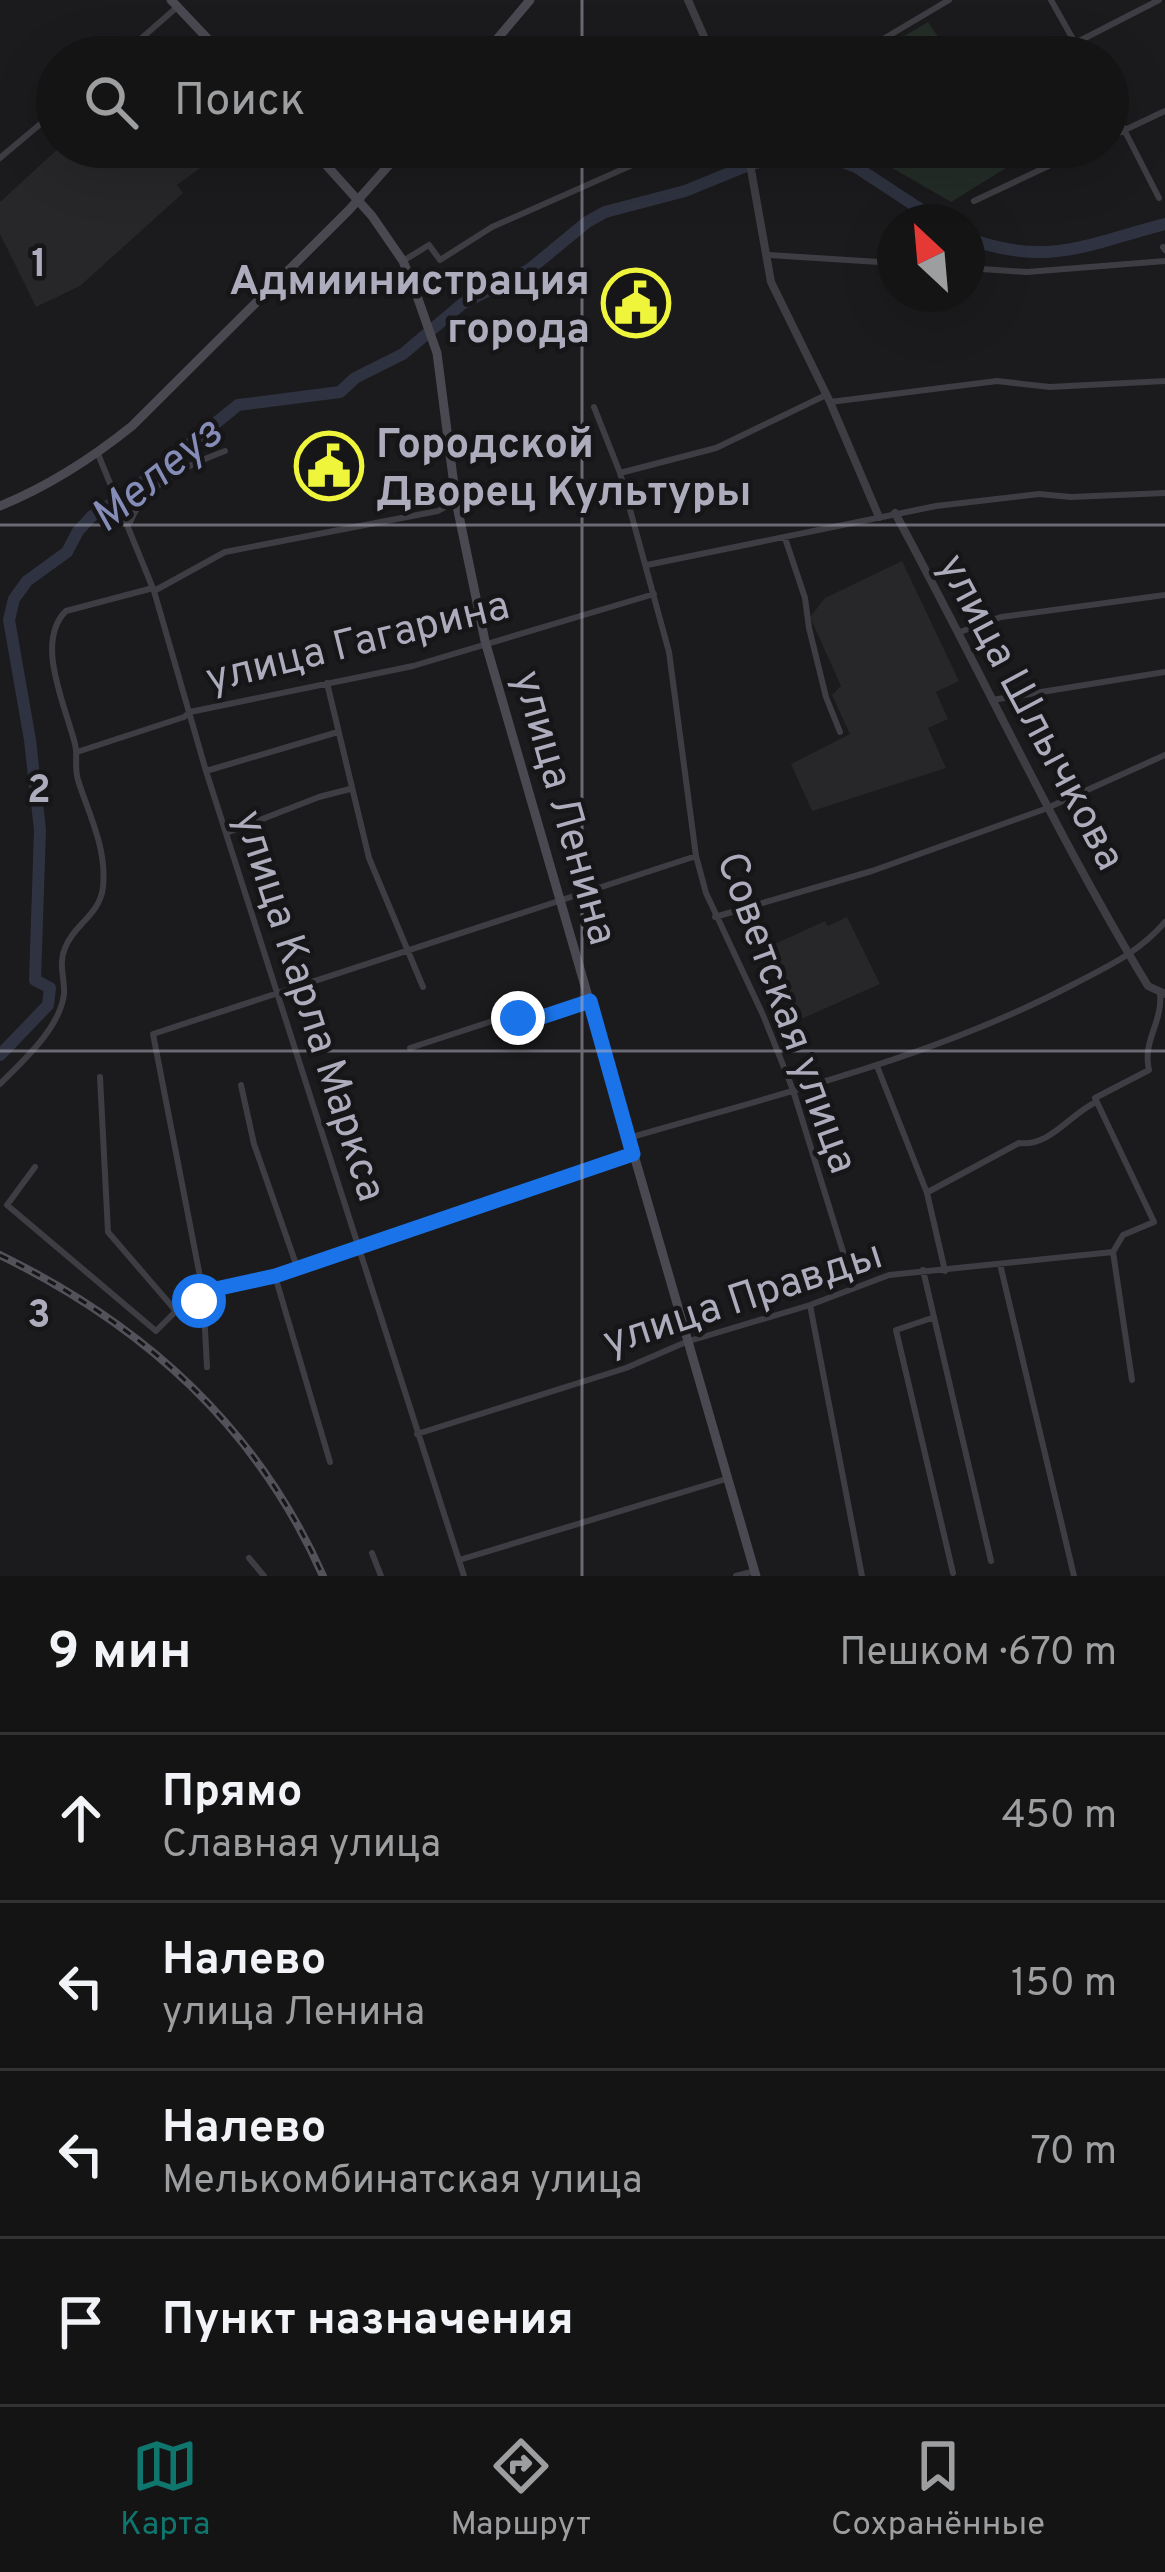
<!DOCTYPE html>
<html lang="ru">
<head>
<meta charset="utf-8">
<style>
	body { margin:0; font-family:Overpass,sans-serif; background:#1d1d1e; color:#f1f3f6 }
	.compass { position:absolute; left:877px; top:204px; width:108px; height:108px; border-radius:50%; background:#141415; box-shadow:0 12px 48px #0002; rotate:334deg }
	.stop { position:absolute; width:36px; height:36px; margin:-27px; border:9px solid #1a73e8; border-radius:50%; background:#fff }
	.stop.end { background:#1a73e8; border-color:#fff; box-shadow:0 3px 12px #0008 }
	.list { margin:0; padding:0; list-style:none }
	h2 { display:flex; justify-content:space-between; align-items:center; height:156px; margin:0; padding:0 48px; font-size:51px }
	h2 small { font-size:39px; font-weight:400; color:#9d9ea0 }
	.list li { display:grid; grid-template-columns:78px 1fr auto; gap:36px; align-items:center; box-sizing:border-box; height:168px; padding:0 48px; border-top:3px solid #333334 }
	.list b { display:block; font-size:45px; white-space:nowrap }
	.list p { margin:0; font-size:39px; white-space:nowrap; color:#9d9ea0 }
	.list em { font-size:39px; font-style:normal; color:#9d9ea0 }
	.icon { flex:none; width:66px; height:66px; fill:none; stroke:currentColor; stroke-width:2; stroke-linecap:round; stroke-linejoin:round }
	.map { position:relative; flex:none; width:1165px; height:1576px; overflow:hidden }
	.search { position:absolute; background:#141415; box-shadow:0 12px 48px #0002; left:36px; right:36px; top:36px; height:132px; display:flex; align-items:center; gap:30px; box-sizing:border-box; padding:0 42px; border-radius:66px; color:#9d9ea0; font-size:45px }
	.sheet { height:828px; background:#141415 }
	nav { display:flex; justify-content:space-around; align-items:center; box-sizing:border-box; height:168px; border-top:3px solid #333334; background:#141415; font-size:33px; color:#9d9ea0 }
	nav a { display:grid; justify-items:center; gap:6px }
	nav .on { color:#0f766e }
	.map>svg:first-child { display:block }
	.built { fill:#272629 }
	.green { fill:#242d28 }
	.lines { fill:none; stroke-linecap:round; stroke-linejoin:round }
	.river { stroke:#2f3341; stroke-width:12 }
	.minor { stroke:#3e3d43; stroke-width:6 }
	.tertiary { stroke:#3e3d43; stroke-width:8 }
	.secondary { stroke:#4a4951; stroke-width:9 }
	.rail-casing { stroke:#53525a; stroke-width:8 }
	.rail { stroke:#161517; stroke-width:3; stroke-dasharray:9; stroke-linecap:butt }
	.route { stroke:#1a73e8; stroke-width:15 }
	.grid { fill:none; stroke:#adacbc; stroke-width:3; stroke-opacity:0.55 }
	.labels { text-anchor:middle; stroke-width:9; stroke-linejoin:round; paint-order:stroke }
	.poi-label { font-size:42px; font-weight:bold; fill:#adacbc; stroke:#161517; text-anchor:end }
	.street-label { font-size:42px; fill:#adacbc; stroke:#161517 }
	.water-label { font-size:45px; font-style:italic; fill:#848cb7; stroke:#161517 }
	.grid-label { font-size:39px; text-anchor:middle; font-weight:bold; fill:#adacbc; stroke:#161517; stroke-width:9; stroke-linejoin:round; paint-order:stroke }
</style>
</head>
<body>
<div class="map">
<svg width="1165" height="1576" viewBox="0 0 1165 1576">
	<rect width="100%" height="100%" fill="#1b1a1c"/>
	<!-- built -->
	<path class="built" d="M60,147H185L203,166L177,185L183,193L80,286L36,307L0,234V202Z
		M902,561L959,681L936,692L948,719L928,728L946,768L812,811L791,764L850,734L832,695L841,686L810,617L825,598Z
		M847,917L880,984L799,1020L766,948L825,921L828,926Z"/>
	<!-- green -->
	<path class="green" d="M928,22L952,57H868Z
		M856,147H1007L1003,151L1011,165L951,202Z"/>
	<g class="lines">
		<!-- river -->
		<path class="river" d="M967,238C1049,268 1087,244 1165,224
			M0,1055L48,1005L50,988L35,980L40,830L30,740L9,620L14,599L27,581L67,552L78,531L92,516L133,490L238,405L340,392L355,378L403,354L462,304L530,269L587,222L605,212L685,191L749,165L796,153L832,158L856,167L940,222"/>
		<!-- minor -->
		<path class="minor" d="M1051,0L1083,57
			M120,57L176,8
			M853,57L949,0
			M1048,57L1159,0
			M1108,98L1159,198
			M1108,138L1165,111
			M0,158L57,110
			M974,201L1089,147
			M1163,247L1165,250
			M769,255L895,263
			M403,261L429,245L440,260L492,227L673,147
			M967,268L1027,272L1165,261
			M830,402L997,381L1050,387L1165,381
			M594,407L620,473L669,652L696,856L706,893L763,1015L793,1090L854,1287
			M98,454L154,591L206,771L464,1576
			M620,473L716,448L826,395
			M130,522C146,483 188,465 225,451
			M785,538L805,598L809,628L826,697L840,732
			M647,565L936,506L1039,494L1071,497L1165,493
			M154,591L225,552L438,511L456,501
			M960,632L1001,617L1165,595
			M327,683L369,858L423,987
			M992,700L1165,672
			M77,752L184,717L190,712L413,666L654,594
			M206,771L338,732
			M226,833L319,797L350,789
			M715,917L872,871L1045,809L1165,755
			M410,1048L505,1017H541L589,1001
			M877,1066L927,1193L945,1271
			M100,1077L108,1232L176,1311
			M0,1084C23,1061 60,1028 64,994C65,978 58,964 65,948C74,924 100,915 103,887C107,848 89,815 78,780C74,767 78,756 75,744C66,707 34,642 66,611L153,588
			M241,1085L254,1144L297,1267
			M629,1138C779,1094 935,1057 1074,984C1108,966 1140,952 1165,922
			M35,1167L7,1205L156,1331L176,1311L199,1301L203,1292L275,1276L633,1154
			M928,1192L1019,1143C1050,1147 1070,1114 1096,1102
			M1113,1252L1132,1380
			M1000,1264L1074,1576
			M923,1270L991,1561
			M275,1276L330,1462
			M810,1305L862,1576
			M932,1318L896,1330L953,1573
			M207,1367L203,1292L153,1034L696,856
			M417,1434L626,1368L686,1342L810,1305L889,1275L1113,1252L1123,1235L1154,1222L1095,1098L1149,1070C1142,1041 1163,1022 1160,994
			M372,1553L381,1576
			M249,1558L264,1576
			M459,1560L726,1479
			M736,1576L755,1571"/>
		<!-- tertiary -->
		<path class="tertiary" d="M688,0L713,57
			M747,147L771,282L830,402L879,517
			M895,513C981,671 1055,833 1148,986L1165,994"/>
		<!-- secondary -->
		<path class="secondary" d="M171,0L225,57
			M482,57L530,0
			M310,147L372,216L403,261L417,296L437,353L456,501L485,641L756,1576
			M0,506C49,486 91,459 132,426L349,210L405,147"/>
		<defs>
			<path id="rail" d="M0,1255C145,1326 257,1427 323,1576"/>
		</defs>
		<!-- rail casing -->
		<use href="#rail" class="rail-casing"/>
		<!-- rail -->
		<use href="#rail" class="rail"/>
	</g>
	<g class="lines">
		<!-- route -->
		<path class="route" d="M199,1301L202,1292L275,1276L633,1154L590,1001L542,1017L518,1018"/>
	</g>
	<!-- grid -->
	<path class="grid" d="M582,0V57M582,147V1576M0,525H1165M0,1051H1165"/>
	<!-- icons -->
	<defs>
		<symbol id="civic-ring" viewBox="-11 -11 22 22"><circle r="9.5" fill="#161517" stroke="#eef53a" stroke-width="1.5"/><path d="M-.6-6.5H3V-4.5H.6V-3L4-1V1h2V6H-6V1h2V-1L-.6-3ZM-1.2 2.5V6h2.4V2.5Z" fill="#eef53a"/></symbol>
	</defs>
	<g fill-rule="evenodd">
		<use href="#civic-ring" x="598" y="265" width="76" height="76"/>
		<use href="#civic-ring" x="291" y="428" width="76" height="76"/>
	</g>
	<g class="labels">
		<!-- poi labels -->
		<g class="poi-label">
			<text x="590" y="294">Адмиинистрация<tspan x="590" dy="48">города</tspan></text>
			<text x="376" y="457" text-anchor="start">Городской<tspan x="376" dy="48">Дворец Культуры</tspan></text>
		</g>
		<!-- street labels -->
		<g class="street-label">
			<text transform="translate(357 640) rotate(-14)" y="15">улица Гагарина</text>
			<text transform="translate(1033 711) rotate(62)" y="15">улица Шлычкова</text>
			<text transform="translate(567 807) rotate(74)" y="15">улица Ленина</text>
			<text transform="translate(312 1005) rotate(72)" y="15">улица Карла Маркса</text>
			<text transform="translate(789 1012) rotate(70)" y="15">Советская улица</text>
			<text transform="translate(742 1296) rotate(-18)" y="15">улица Правды</text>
		</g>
		<!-- water labels -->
		<g class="water-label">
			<text transform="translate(155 473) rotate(-39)" y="16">Мелеуз</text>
		</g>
	</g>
	<g class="grid-label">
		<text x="39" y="276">1</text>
		<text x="39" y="802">2</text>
		<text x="39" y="1327">3</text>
	</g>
</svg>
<svg class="compass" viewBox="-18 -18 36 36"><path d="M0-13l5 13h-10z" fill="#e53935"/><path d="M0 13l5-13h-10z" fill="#9d9ea0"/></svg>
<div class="stop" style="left:199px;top:1301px"></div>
<div class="stop end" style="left:518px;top:1018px"></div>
<div class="search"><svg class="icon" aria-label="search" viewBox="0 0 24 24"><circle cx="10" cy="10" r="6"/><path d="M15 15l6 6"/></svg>Поиск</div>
</div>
<section class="sheet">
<h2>9 мин<small>Пешком · 670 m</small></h2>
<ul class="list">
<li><svg class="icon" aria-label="ahead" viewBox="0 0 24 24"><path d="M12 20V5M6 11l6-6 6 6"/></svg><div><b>Прямо</b><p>Славная улица</p></div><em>450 m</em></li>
<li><svg class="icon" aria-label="left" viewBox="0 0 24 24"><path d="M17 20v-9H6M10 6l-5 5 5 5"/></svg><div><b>Налево</b><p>улица Ленина</p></div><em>150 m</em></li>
<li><svg class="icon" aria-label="left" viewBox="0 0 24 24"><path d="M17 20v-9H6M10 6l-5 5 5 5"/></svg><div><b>Налево</b><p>Мелькомбинатская улица</p></div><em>70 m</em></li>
<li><svg class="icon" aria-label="arrive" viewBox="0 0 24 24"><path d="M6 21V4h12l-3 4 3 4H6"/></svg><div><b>Пункт назначения</b></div></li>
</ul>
</section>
<nav>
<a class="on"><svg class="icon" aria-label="map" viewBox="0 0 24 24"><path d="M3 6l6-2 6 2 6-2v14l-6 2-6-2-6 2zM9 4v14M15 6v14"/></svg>Карта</a>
<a><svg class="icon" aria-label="directions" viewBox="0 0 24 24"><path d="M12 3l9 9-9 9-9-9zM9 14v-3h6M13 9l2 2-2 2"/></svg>Маршрут</a>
<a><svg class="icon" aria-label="saved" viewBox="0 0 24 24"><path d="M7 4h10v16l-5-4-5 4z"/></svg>Сохранённые</a>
</nav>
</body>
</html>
